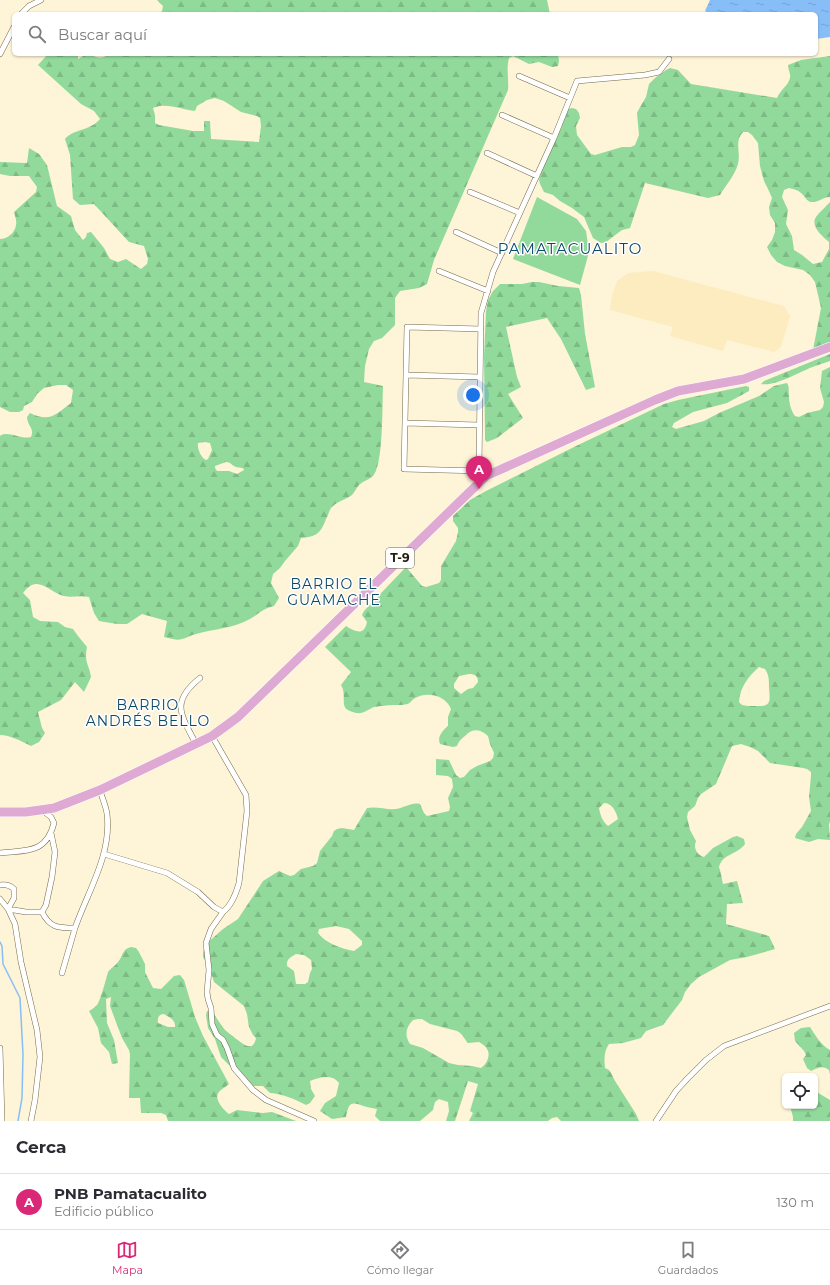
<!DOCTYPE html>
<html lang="es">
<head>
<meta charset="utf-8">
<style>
	body { margin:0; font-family:Montserrat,sans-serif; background:#f2f2f3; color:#2b2b33 }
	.controls { position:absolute; right:12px; bottom:12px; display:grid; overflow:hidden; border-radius:6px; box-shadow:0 1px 3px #0004 }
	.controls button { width:36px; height:36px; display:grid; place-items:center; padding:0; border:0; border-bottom:1px solid #e1e1e2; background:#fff; color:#2b2b33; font:20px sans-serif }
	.you { position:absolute; left:473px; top:395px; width:14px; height:14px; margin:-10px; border:3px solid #fff; border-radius:50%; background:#1a73e8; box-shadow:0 0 0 6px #1a73e833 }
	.badge { display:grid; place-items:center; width:26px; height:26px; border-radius:50%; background:#db2777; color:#fff; font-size:13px; font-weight:700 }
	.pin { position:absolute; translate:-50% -33px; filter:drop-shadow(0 1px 2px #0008) }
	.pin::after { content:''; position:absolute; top:21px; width:14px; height:12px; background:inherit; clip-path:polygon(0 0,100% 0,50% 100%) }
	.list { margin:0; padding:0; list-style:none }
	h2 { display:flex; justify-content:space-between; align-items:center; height:52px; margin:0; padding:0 16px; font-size:17px }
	h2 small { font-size:13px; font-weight:400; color:#7c7c81 }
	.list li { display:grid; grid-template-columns:26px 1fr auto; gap:12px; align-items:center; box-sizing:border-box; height:56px; padding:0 16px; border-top:1px solid #e1e1e2 }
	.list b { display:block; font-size:15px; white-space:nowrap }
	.list p { margin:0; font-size:13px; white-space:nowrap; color:#7c7c81 }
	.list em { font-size:13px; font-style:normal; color:#7c7c81 }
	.icon { flex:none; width:22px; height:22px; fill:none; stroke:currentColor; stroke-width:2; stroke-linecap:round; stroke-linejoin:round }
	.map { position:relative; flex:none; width:830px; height:1121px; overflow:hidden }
	.search { position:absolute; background:#fff; box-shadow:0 1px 3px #0004; left:12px; right:12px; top:12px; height:44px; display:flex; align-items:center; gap:10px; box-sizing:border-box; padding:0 14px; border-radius:6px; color:#7c7c81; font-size:15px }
	.sheet { height:108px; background:#fff }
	nav { display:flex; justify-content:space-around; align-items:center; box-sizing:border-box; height:56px; border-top:1px solid #e1e1e2; background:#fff; font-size:11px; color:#7c7c81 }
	nav a { display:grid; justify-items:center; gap:2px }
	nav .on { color:#db2777 }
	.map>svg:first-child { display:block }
	.built { fill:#fcecc0 }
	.forest { fill:url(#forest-firs); fill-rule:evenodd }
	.park { fill:#91da9b }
	.water { fill:url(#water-ripples) }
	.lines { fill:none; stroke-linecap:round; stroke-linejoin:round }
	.stream { stroke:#88bef8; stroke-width:1.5 }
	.minor-casing { stroke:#746949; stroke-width:6 }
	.trunk-casing { stroke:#fff; stroke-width:10 }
	.minor { stroke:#fff; stroke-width:5 }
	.trunk { stroke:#deaad3; stroke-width:9 }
	.labels { text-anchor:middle; stroke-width:3; stroke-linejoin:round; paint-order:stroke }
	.shield { fill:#fff; stroke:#666359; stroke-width:1 }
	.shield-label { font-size:12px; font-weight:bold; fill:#252012 }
	.neighbourhood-label { font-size:14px; letter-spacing:1px; fill:#0a4969; stroke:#fff }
	.quarter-label { font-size:15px; letter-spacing:1px; fill:#0a4969; stroke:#fff }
</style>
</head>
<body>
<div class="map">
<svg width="830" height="1121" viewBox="0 0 830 1121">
	<defs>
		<pattern id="forest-firs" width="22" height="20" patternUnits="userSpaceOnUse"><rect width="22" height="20" fill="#91da9b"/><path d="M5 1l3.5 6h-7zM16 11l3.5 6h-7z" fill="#7dbb84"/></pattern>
		<pattern id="water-ripples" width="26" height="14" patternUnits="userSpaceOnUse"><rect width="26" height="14" fill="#88bef8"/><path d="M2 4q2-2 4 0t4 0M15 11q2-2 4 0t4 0" fill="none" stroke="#75a3d4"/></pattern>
	</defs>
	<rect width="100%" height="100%" fill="#fef4d7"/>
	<!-- built -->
	<path class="built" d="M653,271L784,306L790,316L781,347L774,352L727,340L723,351L670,336L673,327L610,310L612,295L617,281L628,273Z"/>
	<!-- forest -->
	<path class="forest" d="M157,0H547L550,14H159L162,11L163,6Z
		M48,54H78V59L87,54H91C97,60 105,57 112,54H558L559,61L558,66L552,67L539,62L529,64L513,56L509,58C506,69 509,79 508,90L434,260L427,284L419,288L400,291L395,298V325L382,338L374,341L369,349L365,366L364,382L383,386C382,403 384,468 372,477C368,480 363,481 359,485C356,488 355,492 352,495C345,500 337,501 331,508C329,511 328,516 326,519C321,533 316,537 301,538L298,546L285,561L280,568L273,574L271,583L279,598L274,606C262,609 260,613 250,619C234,628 214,629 196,634C191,635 187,638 182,639C176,641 169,638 164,637L167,621L142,614L127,624H117L99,621L94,613L89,597C80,595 72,598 64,596C48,592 38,573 23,593L30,600L33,617L40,621L58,622L65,627L73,629L78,636L87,647C84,663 89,664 91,677L84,692L75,682L61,700L38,712L42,728L45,733L39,742L31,746C21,741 10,735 0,735V436C7,430 21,440 31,437C35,429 27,425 27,417L30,413C50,423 56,414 71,403L73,390L66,385H58L44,388L37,394L32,402L24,406L23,410L19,412H10L0,407V239C7,239 15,233 16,225C17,221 15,216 14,212L36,192L37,187L29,176H10L0,174V162L27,163L29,148L39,154L47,165L57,206L71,216L75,230L83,240L86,237L87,233L91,232L104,248L110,259L118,262L126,259L141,269L147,264L148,259L144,246L129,242L94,204L80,205L73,199L70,155L65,139C73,129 90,131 100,119L94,111L81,104L38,65ZM215,98L224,101L241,112L257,116L260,118L261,126L259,142L211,139L210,121H204V131H193L159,125L155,123V115L153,108C167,102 182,110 195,111L197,106L207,100ZM205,442L210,443L212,450L208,459L206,460C201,458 197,448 198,443ZM226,462C231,462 231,465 236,467C238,468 241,467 244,469V470L237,474L229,471H217L215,468V466Z
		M830,56V197C823,197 818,203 811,202C806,201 805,196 801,193C798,190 793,189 789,188L784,190L782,197L788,210L786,224L792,236L794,250L802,255L813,264L822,262L829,249V242C822,236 810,226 816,217C820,211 826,207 830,202V343L813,350L821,308L815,282L810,275L803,270L785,266L777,262L771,255L767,247L772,240L775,232V223L770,215L769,207L772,198L768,189L764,181L760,166L758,143L752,135L748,132H743C734,142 741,152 738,164C735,175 726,185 720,195L708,198L645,183L630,228L622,230L606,242L601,243L593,238L584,217L572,208L560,201L553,195L544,192L540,184L539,180L542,170L556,136L561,129L563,120L568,109L572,108L576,109L579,113L580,118L576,126L577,135L591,154L595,155L622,147H631L635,145L639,135L637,113L639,109L646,97L649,84L655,78L666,70L670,68L678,70L691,84L777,98C780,90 788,86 790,78C791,73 788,70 788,65L801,60Z
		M532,282H539L558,286L579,288L581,295L585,334L595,387L586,390L561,339L547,318L506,327L517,377L521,387L508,394L523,418L497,438L487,442L485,440V434L484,357L486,311L488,300L493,291L500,284H522Z
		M830,354V361C825,363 820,364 815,366C801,371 775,387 761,384L764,381Z
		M830,367V821L829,825L830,840L818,839L809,842L795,838L796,834L802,827L811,811L809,797L811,776V772L807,769L803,768L770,763L758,751L750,747L741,744L732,746L716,784L701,794L698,798L695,806L688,812L687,817L690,830L696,841C693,848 697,855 704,857L713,848L733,837L737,836L744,839L745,844C737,855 723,853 719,867C721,873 722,880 723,884L737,881L743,903L727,904L726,924L769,936L775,949L747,957L730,960L699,977L691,984L685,992L682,1000L663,1025L646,1031L641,1038L623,1043L609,1044C604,1051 604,1059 605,1068L609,1070L611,1073L615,1081L636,1114L639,1121H561L557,1117L552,1118L548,1121H469L473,1113L470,1111L478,1084L468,1081L455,1121H446L449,1111L448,1102L439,1099L435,1102L433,1110L420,1121H380L375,1116L377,1109C373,1108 370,1108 367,1107C352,1102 349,1100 346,1117L332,1119L320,1111L325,1103L336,1096L339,1083C332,1074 320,1077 310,1081L311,1089L315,1096L310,1103L306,1105C294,1099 284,1094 270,1093L263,1086H250L221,1057L215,1039L208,1028L206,1015L207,1011H212C216,1017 220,1024 225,1030C228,1033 232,1035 235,1038C242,1043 253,1054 256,1038L253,1035L249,1027L247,1014L244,1006L214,982L210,969L203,957V952L206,944L223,929L238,919L263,881L279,871L290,876L294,875L301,869L313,866L317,863L320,851L332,836L334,831L337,829L342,828L354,830L367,808C377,806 386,810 396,809C404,808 412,802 420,804L424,813L427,816L449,811L450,807L448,798L453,787L452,779L448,776L436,775V759L449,760L456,775L460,778L464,777L470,770L477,766L490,761L493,758L494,753L490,744L488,736C480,729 473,728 465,736C461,739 459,741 457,746L453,747L440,744C437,737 442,731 448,726V717L451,709C446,695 427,691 415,698C412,700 411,702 408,704C404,705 399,705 396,705C389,705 380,706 374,707C369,709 363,714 357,713C355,713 350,711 348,710C340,706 347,694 341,685L351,672L325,647L346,626C356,632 364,636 367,622L362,615L364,611L406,567L422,586L426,587L439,583L441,580V566L456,541L458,532V528L453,521V516L470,500L486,491L576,446L664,404L678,400L746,386L749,387V391L727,403L693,412L674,423L672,427L676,429L704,421L719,413L759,396L774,386L787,383C790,388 788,391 789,396C789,403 791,411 795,416L799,417L807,413L820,410L823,407L824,402L820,388L822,371ZM759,667L765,669C769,675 769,680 769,687C770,701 772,707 755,706C750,706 746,706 742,705L739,702C740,687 748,677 759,667ZM469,674C475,674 478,676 478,682L473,688L468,689L461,694L454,688V684L459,676ZM604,803C612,803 616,811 618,819L608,826C603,822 600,815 599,808ZM336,926L349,929L362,941V945L354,951C342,949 325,943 318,933L319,929ZM296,954L304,955L311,960L312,969L310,973L308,982L305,984H296L294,971L287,966C286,959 291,957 296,954ZM418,1019H422L430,1024L457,1031C463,1034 464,1039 468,1043L479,1042C482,1044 486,1046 487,1049C491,1055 487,1064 481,1068L472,1066L458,1065L449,1063L423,1048L410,1044C404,1035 406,1027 413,1020Z
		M131,947L136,948L139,952L145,964V972L153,988L161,989L174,976L180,975L184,980L195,1017L203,1036L229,1084C226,1087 221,1089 219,1092C213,1099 224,1110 229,1114L237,1110L263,1113L272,1112L296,1121H168L166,1115L161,1113H141L140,1098H129L130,1054L129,1050L122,1038L110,1006L111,997L106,999L107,1023L114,1040L118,1063L112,1064L109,1052L101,1043L98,1028L89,1011C92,1009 94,1008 97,1005C100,1002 107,976 108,972C111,968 115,966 118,962C123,956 122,949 131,947ZM164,1014C169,1017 176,1020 175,1027H168L158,1023C157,1018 159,1014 164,1014Z
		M810,1027C815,1035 821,1045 830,1050V1074L829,1070C822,1065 818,1068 811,1071L807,1068L803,1059L806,1055L804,1051L795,1041L794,1033L801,1028Z
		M815,1091L830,1100V1121H793V1117L790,1106H815Z"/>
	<!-- park -->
	<path class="park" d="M537,197L577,219L586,231L589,252L580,285L513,259Z"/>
	<!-- water -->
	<path class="water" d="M710,0H830V37L816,39V14H709L705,11Z"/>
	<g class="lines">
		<!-- stream -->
		<path class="stream" d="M0,942L2,946L3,964L20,998L23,1054L22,1098L18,1121"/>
		<defs>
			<path id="minor" d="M21,14L29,6L41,0
				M0,54L14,27
				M519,76L570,98
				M502,115L554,138
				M487,153L537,176
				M470,192L520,213
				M456,232L502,253
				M439,271L488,291
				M481,329L407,327L404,469L481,471
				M406,375L480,377
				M405,423L479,425
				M486,476L479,468L481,313L493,272L554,138L577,81L645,75L659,72L669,59
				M196,744C181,715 170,702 200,678
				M0,853C27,850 46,854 54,823L51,817L42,810
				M104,854L167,873L198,892L214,907L223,912C232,905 236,894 239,883L247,811L246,795L212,736
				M0,885C6,884 10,885 14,889V898L8,909L26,912H42L46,905L52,877L55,852L51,833
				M0,899L8,909L15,924L21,962L37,1030L40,1057L35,1100L31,1121
				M42,912C50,928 58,928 75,928C88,891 112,854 107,814C106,806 102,798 100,790
				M223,912L211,929L206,943L209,970L207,992L208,999L211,1008L212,1024L217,1035L223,1040L227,1048L234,1068L253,1090L266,1100L314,1121
				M62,973L75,928
				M0,1048L2,1121
				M656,1121L676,1091L687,1079L706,1060L724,1046L830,1006"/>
			<path id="trunk" d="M0,812H26L54,808L100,790L212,736L238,717L486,476L655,400L678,391L744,379L830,347"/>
		</defs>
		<!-- minor casing -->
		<use href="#minor" class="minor-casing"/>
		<!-- trunk casing -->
		<use href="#trunk" class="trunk-casing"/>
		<!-- minor -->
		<use href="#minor" class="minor"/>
		<!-- trunk -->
		<use href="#trunk" class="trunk"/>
	</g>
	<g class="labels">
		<!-- shield labels -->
		<rect class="shield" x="386" y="548" width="28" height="20" rx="3"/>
		<g class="shield-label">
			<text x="400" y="562">T-9</text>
		</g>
		<!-- neighbourhood labels -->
		<g class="neighbourhood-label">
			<text x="334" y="589">BARRIO EL<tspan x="334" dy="16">GUAMACHE</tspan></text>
			<text x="148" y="710">BARRIO<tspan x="148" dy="16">ANDRÉS BELLO</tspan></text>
		</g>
		<!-- quarter labels -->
		<g class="quarter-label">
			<text x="570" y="254">PAMATACUALITO</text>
		</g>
	</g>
</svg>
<div class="controls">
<button><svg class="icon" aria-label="locate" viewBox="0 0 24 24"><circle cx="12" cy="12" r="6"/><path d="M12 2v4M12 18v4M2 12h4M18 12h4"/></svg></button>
</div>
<div class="you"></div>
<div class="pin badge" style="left:479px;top:489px">A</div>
<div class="search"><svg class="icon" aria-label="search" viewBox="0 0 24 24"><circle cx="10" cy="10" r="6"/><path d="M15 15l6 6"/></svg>Buscar aquí</div>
</div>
<section class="sheet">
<h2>Cerca<small></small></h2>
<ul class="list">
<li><span class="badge">A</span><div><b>PNB Pamatacualito</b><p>Edificio público</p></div><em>130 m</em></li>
</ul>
</section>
<nav>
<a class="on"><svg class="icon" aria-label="map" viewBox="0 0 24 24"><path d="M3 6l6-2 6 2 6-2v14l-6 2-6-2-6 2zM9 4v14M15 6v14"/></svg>Mapa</a>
<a><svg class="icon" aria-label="directions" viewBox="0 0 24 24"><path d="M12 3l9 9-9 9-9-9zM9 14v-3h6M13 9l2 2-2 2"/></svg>Cómo llegar</a>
<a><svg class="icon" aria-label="saved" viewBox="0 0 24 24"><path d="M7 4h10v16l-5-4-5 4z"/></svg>Guardados</a>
</nav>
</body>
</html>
